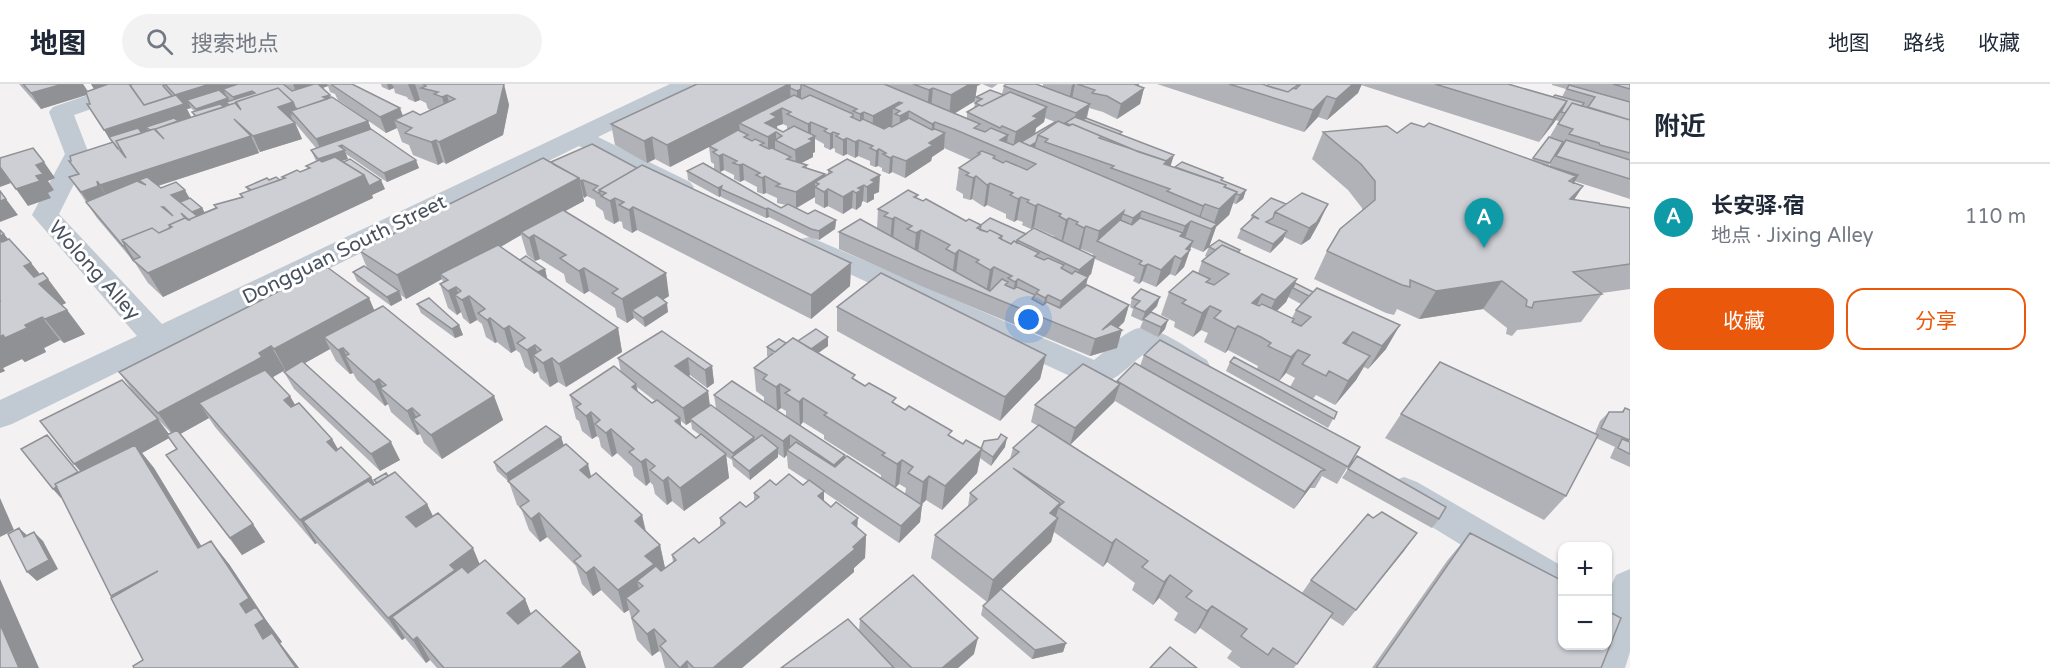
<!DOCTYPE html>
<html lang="zh">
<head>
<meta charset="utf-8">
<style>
	body { margin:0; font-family:"Varela Round","Noto Sans SC",sans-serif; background:#f2f2f3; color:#1f2937 }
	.controls { position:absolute; right:18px; bottom:18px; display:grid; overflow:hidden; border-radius:12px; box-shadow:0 2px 4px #0004 }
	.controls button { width:54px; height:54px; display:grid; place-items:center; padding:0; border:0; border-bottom:2px solid #e0e1e3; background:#fff; color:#1f2937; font:30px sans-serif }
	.you { position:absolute; left:1029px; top:236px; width:21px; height:21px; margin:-15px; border:4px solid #fff; border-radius:50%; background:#1a73e8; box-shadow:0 0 0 9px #1a73e833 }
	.badge { display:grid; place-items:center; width:39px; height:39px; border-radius:50%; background:#ea580c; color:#fff; font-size:20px; font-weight:700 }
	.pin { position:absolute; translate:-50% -50px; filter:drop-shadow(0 2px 3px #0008) }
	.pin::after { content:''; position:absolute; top:32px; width:21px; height:18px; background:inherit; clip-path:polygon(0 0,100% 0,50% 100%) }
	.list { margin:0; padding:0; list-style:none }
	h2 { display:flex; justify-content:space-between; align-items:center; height:78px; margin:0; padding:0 24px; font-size:26px }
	h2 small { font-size:20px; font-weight:400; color:#747a83 }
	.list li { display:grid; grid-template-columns:39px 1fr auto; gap:18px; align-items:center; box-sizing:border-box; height:108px; padding:0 24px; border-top:2px solid #e0e1e3 }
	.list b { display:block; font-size:22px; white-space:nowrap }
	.list p { margin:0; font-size:20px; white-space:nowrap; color:#747a83 }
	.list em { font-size:20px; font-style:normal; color:#747a83 }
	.actions { display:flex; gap:12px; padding:18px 24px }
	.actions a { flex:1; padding:14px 0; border:2px solid #ea580c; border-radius:18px; text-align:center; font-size:21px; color:#ea580c }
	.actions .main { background:#ea580c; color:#fff }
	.icon { flex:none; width:33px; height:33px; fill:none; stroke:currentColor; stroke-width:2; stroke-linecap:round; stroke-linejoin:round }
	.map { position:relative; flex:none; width:1630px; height:584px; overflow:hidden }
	header { display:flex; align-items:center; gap:36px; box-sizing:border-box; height:84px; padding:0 30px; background:#fff; border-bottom:2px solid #e0e1e3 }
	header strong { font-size:28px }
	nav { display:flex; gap:33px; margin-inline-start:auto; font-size:21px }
	.search { width:420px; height:54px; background:#f2f2f3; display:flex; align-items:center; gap:15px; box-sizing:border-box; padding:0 21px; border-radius:33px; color:#747a83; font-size:22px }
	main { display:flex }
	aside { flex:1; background:#fff }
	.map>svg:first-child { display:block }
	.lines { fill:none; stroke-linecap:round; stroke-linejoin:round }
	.minor { fill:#c1c9d2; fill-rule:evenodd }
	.wall { fill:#b0b2b7; fill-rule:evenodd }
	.shaded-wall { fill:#909195 }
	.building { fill:#cdcfd5; stroke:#909195; stroke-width:1.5; fill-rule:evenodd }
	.labels { text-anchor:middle; stroke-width:6; stroke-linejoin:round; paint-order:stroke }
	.street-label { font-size:20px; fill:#48515e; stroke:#fff }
</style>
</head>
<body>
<header>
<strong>地图</strong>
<div class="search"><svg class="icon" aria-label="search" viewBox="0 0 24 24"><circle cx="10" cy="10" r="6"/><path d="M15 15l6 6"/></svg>搜索地点</div>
<nav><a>地图</a><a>路线</a><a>收藏</a></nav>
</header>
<main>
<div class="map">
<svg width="1630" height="584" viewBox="0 0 1630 584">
	<rect width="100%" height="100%" fill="#f3f1f1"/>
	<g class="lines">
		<!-- minor -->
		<path class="minor" d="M120,0H152L149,5L74,31L89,70L59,130L162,240L670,0H699L696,5L598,53L690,98L694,103L690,108L681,111L672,108L579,62L12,340L0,344V316L137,252L32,131L65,70L49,28L53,23Z
			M810,153L1094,276C1106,267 1121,251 1135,245C1154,238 1190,266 1207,276L1211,284L1207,292C1184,299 1165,280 1146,268C1127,283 1110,306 1085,299L800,167L796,161L800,155Z
			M1404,393L1417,398L1562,482V519L1548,514L1391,418L1385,408L1391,398Z
			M1630,485V568L1625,584H1581L1589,562H1608V509L1616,491Z"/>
	</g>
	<!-- wall -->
	<path class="wall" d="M19,0H83L88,7L94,5L91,0H106L131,3L133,0H352L403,32L420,31L431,26L428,25L426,19L420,16L415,18L408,15L407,13L395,9L394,4L389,6L382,3L381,0H503L509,21L503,51L446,80L443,78L438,81L413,71L409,61L402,58L397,44L386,49L338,16L335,10L330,8L328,2L322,4L331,14L368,37L371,45L419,84L387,98L346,70L348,75L342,77L385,105L372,111L373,114L163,213L148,199L135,179L97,134L69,93L77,90L69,77L112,58L87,20H90L87,11L41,25ZM191,24L195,28H192L194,32L191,33L187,25ZM295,39L316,64L311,66L316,77L306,82L308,84L300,88L282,93L283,95L280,96H269L246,103L248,107L240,110L241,113L214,121L216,124L205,129L202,124L190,115L161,104L158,102L259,69L258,65L260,68L302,55Z
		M697,0H981L977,2L975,17L954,29L967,34V28L974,24L976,13L1002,10L1004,2L1043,3V0H1139V2L1144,4L1140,20L1117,35L1103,28L1089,24L1087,34L1122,51L1170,82L1223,94L1222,96L1246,106L1243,115L1236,120L1233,119L1229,131L1216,143L1209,163L1203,168L1191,163L1184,183L1175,192L1170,190L1156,203L1142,197L1139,200L1133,197L1135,193L1095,175L1091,190L1088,193L1086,202L1129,221L1124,238L1118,244L1117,264L1090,272L919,201L839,165V148L877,145L878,125L918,111L917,114L966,137L981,141L1026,150L1054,154V152L1034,143L1031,145L1022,141L1023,138L1017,136L1014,138L1006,134V130L987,121L984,123L972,115L970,116L963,114V110L956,106L959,84L971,76L944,64V65L932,73L931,77L905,94L892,88L889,90L882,87V84L878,82L875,83L870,81V77L858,72L855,74L847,70L843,72L835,68V65L833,64L830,66L824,63V60L815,55V68L813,69V73L801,79L807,81V84L825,90V92L828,90V86L847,75L879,108L874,110V115L867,119L863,117L862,118L861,122L856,126L852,124L843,130L828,122L824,124L815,119V113L797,124L808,130L836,136L835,145L819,156L811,154L769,133L766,134L721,113V112L719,113L688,96L687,87L781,124L786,121L777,119V114L766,109L763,110L757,108V103L744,96L740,98L734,95V91L724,86L720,88L714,85V80L711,78L709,63L670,83L655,75L647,79L615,61L611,40ZM1045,34L1055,38L1035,49L1036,44L1044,38ZM783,40L787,42V45L783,48L777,45V42ZM1081,165L1093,170V172L1079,166Z
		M982,0H998L992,4Z
		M1157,0H1262L1267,2L1269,0H1508L1553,13H1562L1566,5L1552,1V0H1630V115L1574,97V99L1583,102L1574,116L1630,124V205L1602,209V210L1581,238L1517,246L1512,252L1506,250L1507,244L1483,225L1419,235L1397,225L1394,231L1386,229L1314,195L1327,167L1362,127V124L1348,106L1312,75L1323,48L1397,49L1532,76L1549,54L1559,37L1555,36L1539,58L1361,1L1358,9L1327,36L1318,33L1304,48ZM1558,66H1559L1549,82H1548Z
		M551,79L637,84L851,179L850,202L811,235L637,146L632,149L623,144L622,138L619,137L614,140L605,135L603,127L596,122L595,116L587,112L583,113L584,117L564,127L669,212L663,216L668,228L645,243L634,234L627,239L617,233L615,224L589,207L584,210L566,198L564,190L540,175L535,177L527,171L521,151L501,163L520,176L545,185L547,194H546L618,244L622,268L566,303L558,298L550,303L540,294L538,287L534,290L525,283L520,269L516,266L511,269L497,258L495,259L486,253L482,240L477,236L470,240L463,234L461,228L457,231L448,224L440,200L443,198L442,195L406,215L401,211L402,216L391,222L357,197L353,188L367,184L360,167L421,135V134Z
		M1271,114L1320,137L1310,155L1301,161L1284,153L1283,156L1270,169L1237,154L1241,145L1250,136L1252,131Z
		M0,146L8,155L31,179L40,190L66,219L62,221L67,226L85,250L64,259L60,256L44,264L46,268L25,278L22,275L3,284L5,287L0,289Z
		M1209,163L1239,168L1295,199L1313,208L1386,265L1368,285L1364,283L1356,296L1335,321L1316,311L1313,315L1337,328L1328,344L1226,287L1230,278L1257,285L1258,282L1228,266L1225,269L1204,258L1208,249L1201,246L1193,253L1174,243L1175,238L1161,231L1169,208L1198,189L1202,177L1207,173L1205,172ZM1288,213L1301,220L1296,226L1292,234L1277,227L1286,218ZM1286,289L1295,294L1290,303L1279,297Z
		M369,214L374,227L494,312L503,336L442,375L424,359L420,350L417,351L391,328L388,320L385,322L357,296L353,289L350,290L336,277L330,265L305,279L400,376L380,387L294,305L284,288L285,287V286L273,293L275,297L295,321L332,355L338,365L371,393L375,400L376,399L374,396L388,392L427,420L433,432L480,480L525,515L531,530L580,568L586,584H437L430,576L426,579L405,554L402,556L317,459L315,460L215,343L209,334L180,350L265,458L242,471L166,371L177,365L169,354L142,369L154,384L202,463L229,480L266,536L282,558L280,559L299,584H134L143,576L62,414H61L53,405L80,387L132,306L119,288ZM153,330L171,349L169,350Z
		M1132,214L1157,222L1151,228L1165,245L1158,253L1140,244L1143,237H1142L1131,232L1133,225L1130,223Z
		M417,220L459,241L463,251L455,254L421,229Z
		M837,223L1046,271L1040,295L1000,337L837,247Z
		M662,247L712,282L714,299L707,304L690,291L689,292L708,307L710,322L716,324L714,311L764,318V313L756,307L754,284L769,273L767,272V263L828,253V262L818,269L855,296L963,360L981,365L1005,363L991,382L980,374L977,389L942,426L926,416L922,420L920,438L899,459L824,408V417L866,451L865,474L854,484V488L742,584H665L661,569L659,567L652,572L637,556L629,526L624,529L601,506L593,512L582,500L576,482L547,453L540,458L529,446L521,424L517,421L509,398L497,387L494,378L561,353L564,362L591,393L642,431L646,447L660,461L665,484L673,478L672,471L699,459L720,442V434L746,423L754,417V409L776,401H803L808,397L788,384L787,371L784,374L778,370V373L750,396L733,382L732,376L726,372L729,394L684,427L672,417L667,421L655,410L653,401L650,398L646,402L634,392L632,383L617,369L612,373L601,363L599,354L597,352L592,355L582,347L579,337L576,335L570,311L621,288L618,274ZM637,303L655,317L652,319L638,308ZM781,324L786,327V332L777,327ZM681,337L686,341L691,338L692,345L700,351L696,354L681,342ZM803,338L824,351V355L881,391V394L845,374V371L800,341ZM899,400L906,404L905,410L895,404Z
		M1144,271L1360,363L1337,400L1322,392L1315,404H1310L1294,425L1115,317L1070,361L1302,509L1311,496L1404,467L1343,542L1329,533L1294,584H1241L1227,574L1232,567L1200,544L1195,550L1174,536L1178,529L1159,514L1153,521L1132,506L1135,499L1107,478L1103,483L1054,448L1051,458L1001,505L1066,559L1063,568L1032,575L981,531L983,522L987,518L931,474L935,451L968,422L970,409L1010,375L1013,364L1038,342L1031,338L1035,321L1116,298L1140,282Z
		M1625,324L1629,356L1628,357L1630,358V383L1610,374L1615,363L1596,354L1566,412L1544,436L1385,354L1401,330L1595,349L1600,337L1609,328H1621Z
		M1348,385L1439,435L1432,444L1342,394Z
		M1470,449L1561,502L1601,584H1372L1447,477Z
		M860,535L974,570L958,584H781L859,547Z"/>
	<!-- shaded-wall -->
	<path class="shaded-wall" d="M63,0H83L89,10L41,25L31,9Z
		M91,0H106L108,5L96,8Z
		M210,0H267L223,5L227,13L187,16L191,24L187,25L192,35L146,43L150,50L109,53L114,62L104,46L178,18L175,11Z
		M293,0H327L328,2L298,13Z
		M387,0H392L394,4L389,6Z
		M408,0H415L420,16L415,18Z
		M504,0L509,21L503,51L446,80L439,58Z
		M790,0L791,21L782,25L783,40L777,42L778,49L776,48V57L775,56V65L768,69V53L739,39L740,47L670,83L667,61Z
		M970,0H981L977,2L975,17L949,33L951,11Z
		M1074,0H1075L1072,15L1069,17L1072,1Z
		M1138,0H1139L1137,9L1144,4L1140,20L1117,35L1121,20Z
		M1353,0H1362L1358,9L1327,36L1336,15Z
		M933,4L931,25L927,27L929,6Z
		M801,5V21L797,23V7Z
		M252,7L256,15L237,21L233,13Z
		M330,11L333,19L323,13Z
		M447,11L453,32L448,35L442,13Z
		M1327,12L1318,33L1304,48L1313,26Z
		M228,14L232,23L226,18L229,24L200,33L196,25Z
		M1567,17L1554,39L1539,58L1553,36Z
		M293,18L299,32L291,27L293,33L290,29L292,36L278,23Z
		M899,18V27L893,24L892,43L872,54L873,32Z
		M1090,20L1086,35L1073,42L1076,29Z
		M1047,23L1044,38L1036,44L1035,49L1013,64L1016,48L1033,32Z
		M400,24L406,40L394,36L397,44L386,49L380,33Z
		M909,27L907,49L899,54L900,32Z
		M864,28L863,50L860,52V30Z
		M368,37L374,53L342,61L348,75L322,83L318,75L323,71L316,55Z
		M811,38V54L808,55V40Z
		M935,38L933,57L945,49L944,65L932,73L931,77L905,94L906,77L931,58L932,40Z
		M295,39L302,55L260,68L253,52Z
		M833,48V64L830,66V50Z
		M1008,51L1006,67L1000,56Z
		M251,52L259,69L148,105L146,101L139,96L146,106L111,118L100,101Z
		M815,52V68L813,69V73L796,82L795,66L809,55Z
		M652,53L655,75L647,79L644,57Z
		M847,54V70L843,72V56Z
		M436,56L443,78L438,81L431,58Z
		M859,56L858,72L855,74V58Z
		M1036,58L1035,66L1019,68Z
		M879,65L878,82L875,83L876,67Z
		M723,70L724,86L720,88L719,72Z
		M1174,71L1169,87L1160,100L1165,78Z
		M893,72L892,88L889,90L890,74Z
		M416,76L419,84L387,98L384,89Z
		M44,78L55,94L48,97L54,106L48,109L51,114L28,122L16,105L36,92V81Z
		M743,80L744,96L740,98L739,81Z
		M0,83L11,99L0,103Z
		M825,90V106L819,100L815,98V113L796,124V108Z
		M364,91L381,96L385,105L372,111L373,114L163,213L148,189Z
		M880,91L879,108L874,110V115L867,119V103L871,96Z
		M765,92L766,109L763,110L762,94Z
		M976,92L972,115L970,116L973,94Z
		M579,94L584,117L523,150L521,148V151L445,194L440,190L442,195L406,215L397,191Z
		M583,96L587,112L584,114L580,97Z
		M97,97L108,114L92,124L81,108Z
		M990,99L987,121L984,123L987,101Z
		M864,101L863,117L862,118L861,122L856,126V109L858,104Z
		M722,102L721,105V112L719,113L718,104Z
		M1583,102L1565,129L1570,115Z
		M828,105V122L824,124V108Z
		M185,106L194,122L185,126L171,111Z
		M1246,106L1243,115L1236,120L1240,111Z
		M853,107L852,124L843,130V113Z
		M1237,108L1229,131L1216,143L1209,163L1203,168L1219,125Z
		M1021,113L1017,136L1014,138L1018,115Z
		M615,114L619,137L614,140L610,117Z
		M6,115L18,131L0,138V117Z
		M1038,120L1034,143L1031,145L1035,122Z
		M1205,120L1198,140L1197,139L1203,122Z
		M1328,120L1320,137L1310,155L1301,161L1309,144Z
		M633,123L637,146L632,149L629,126Z
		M202,124L207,133L199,136L189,129Z
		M768,124L769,133L766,134V125Z
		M1124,127L1117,150L1097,157L1099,147Z
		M1142,127L1135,150L1126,157L1133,134Z
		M895,133L893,156L890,159L892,135Z
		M1069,134L1063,157L1061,159L1066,136Z
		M836,136L835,145L819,156V147Z
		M1191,137L1183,160L1180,152L1182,150L1185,142Z
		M1086,142L1081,165L1078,167L1084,144Z
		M921,146L918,169L914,173L916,149Z
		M1287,147L1283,156L1270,169L1273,160Z
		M0,150H4L22,173L0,160Z
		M534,151L540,175L535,177L529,154Z
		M1193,157L1184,183L1175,192L1186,165Z
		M125,161L136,178L133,176L134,179L123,162Z
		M959,166L956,190L952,193L955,170Z
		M1175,172L1170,190L1156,203L1161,186Z
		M1095,173L1091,190L1075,204L1079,186Z
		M31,179L45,197L48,195L66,219L57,223L24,182Z
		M851,179L850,202L811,235V211Z
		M1148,180L1142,197L1139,200L1144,182Z
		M994,183L990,206L986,209L990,186Z
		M584,184L589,207L584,210L579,187Z
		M545,185L547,194L538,199L535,190Z
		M666,189L669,212L639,231L632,226L634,234L627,239L622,215Z
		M1088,193L1082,217L1055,239L1061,217Z
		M1018,195L1014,219L1010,221L1015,198Z
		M1297,195L1286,218L1264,239L1275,216Z
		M1502,197L1483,225L1419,235L1436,207Z
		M456,203L460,214L455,211L461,228L457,231L448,207Z
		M399,207L402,216L391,222L387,213Z
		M1262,210L1252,233V219Z
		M1048,211L1043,233H1041L1045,214Z
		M469,212L477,236L470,240L462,216Z
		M1160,213L1157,222L1144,235H1143L1142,237L1145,228Z
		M369,214L379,237L324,253L330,265L287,289L274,265Z
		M667,219L668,228L645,243L643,234Z
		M1129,221L1124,238L1112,249L1122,246L1117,264L1090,272L1095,255L1102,246Z
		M1210,222L1201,246L1193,253L1202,229Z
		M67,226L85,250L64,259L45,235Z
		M42,233L60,256L44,264L46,268L25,278L22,275L3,284L5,287L0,289V253Z
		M490,234L497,258L495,259L487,236Z
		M1168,236L1165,245L1158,253L1161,243Z
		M459,241L463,251L455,254L452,245Z
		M1400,241L1386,265L1368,285L1382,262Z
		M509,242L516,266L511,269L504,245Z
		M1238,242L1228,266L1225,269L1235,245Z
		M618,244L622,268L566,303L559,280Z
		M1353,248L1340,271L1343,259Z
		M828,253V262L810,275V265Z
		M535,261L539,275L533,271L538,287L534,290L527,266Z
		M271,262L285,286L273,293L275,297L199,319L209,334L175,353L158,329Z
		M343,264L348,275L345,272L353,289L350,290L338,266Z
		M1298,266L1286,289L1279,297L1291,273Z
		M1046,271L1040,295L1000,337L1005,313Z
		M1370,272L1356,296L1335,321L1348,297Z
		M552,274L558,298L550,303L543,279Z
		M688,274L690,291L678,299L675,282Z
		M712,282L714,299L707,304L705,286Z
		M379,295L386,309L380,304L388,320L385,322L374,298Z
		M636,300L641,324L632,303Z
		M780,300L781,324L777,327L776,303Z
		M1120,300L1114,318L1070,361L1075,344Z
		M708,307L710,324L690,335L691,338L686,341L683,324Z
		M290,312L304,336L284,316Z
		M494,312L503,336L442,375L431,351Z
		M803,314V338L800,342L799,318Z
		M412,324L420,341L413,335L420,350L417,351L407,327Z
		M591,328L597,352L592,355L586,332Z
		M680,334L684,358L675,337Z
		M158,335L171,353L142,369L154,384L217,488L89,398L74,380Z
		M611,345L617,369L612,373L606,349Z
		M790,351V368L787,366V371L784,374L783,357Z
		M561,353L564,362L541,374L542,377L509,399L506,390Z
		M754,353L755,363L734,375L733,369Z
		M1007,354L1005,363L991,382L993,373Z
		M332,355L346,379L327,358Z
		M391,358L400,376L380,387L371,370Z
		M778,364V373L750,396L749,387Z
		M982,365L977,389L942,426L945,402Z
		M726,370L729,394L684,427L680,404Z
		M845,371V389L834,398V381Z
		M646,375L650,398L646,402L641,378Z
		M902,376L899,400L895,404L897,380Z
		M588,380L594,404L580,386Z
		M1321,387L1310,404L1294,425L1305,408Z
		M80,390L88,399L61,414L53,405Z
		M929,392L926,416L920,422L923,398Z
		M371,393L383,417L303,437L317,459L315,460L300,436Z
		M668,393L672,417L667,421L663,397Z
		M824,407V431L818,412Z
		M0,414L14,446L0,453Z
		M1060,419L1054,439L1058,434L1051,458L987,519L993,496L1050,429Z
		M427,420L438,443L418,457L406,433Z
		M922,421L920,438L899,459L901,442Z
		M539,429L547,453L540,458L531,435Z
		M642,431L647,455L635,437Z
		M858,434L856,458L852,439Z
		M253,440L265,458L242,471L230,454Z
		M19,444L29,453H24Z
		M34,448L43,457L58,485L37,497L27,488Z
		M1417,449L1404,467L1343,542L1356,526Z
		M866,451L865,474L854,484V488L742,584H713Z
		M1116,455L1107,478L1103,483L1112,459Z
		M211,457L229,480L266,536L282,558L280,559L299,584H296L263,555L240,520Z
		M660,461L665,484L643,502L637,497L642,516L626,514L629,526L624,529L618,506L645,472Z
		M473,464L483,488L392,533L405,554L402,556L388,534L450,481Z
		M594,483L601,506L593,512L586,489Z
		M1170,491L1159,514L1153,521L1164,498Z
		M0,495L39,584H19L0,540Z
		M525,515L534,538L516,551L507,529Z
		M1212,522L1200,544L1195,550L1207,527Z
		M654,545L659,567L652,572L647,550Z
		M417,553L430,576L426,579L413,556Z
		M978,554L974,570L958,584H942Z
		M1066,559L1063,568L1032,575L1035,566Z
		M580,568L586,584H561Z
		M687,577L688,584H680Z"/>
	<!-- building -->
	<path class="building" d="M23,0H63L31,9Z
		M108,0H129L144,21L176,11L184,20L104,46L87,20H90L86,8Z
		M133,0H163L164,1L163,2L172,12L144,21L130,1Z
		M165,0H210L175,11Z
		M238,0H283L292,7L314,0H318L330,11L323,13L327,15L297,25L295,23L293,18L278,4L236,18L238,22L235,19L229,21L226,18L255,9L252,7L233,13L223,5Z
		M333,0H352L400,24L380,33L332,1Z
		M423,0H504L497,30L439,58L436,56L431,58L405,49L412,44L394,36L413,27L420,31L455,15L447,11L442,13L434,10L438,8L421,4L426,2Z
		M697,0H789L667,61L652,53L644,57L611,40Z
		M790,0H801V5L797,7L790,4Z
		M801,0H884L980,40L974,44L985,48L991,44L1008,51L1000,56L1013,61L1019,57L1217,140L1211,145L1191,137L1185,142L1142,127L1133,134L1123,130L1124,127L1099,147L1086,142L1084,144L1076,140L1078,138L1069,134L1066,136L1059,132L1061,130L1038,120L1035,122L1027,118L1029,116L1021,113L1018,115L1010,111L1013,109L990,99L987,101L976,92L973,94L966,91L969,89L959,84L980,70L978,69L982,67L995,72L993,74L1003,79L1006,77L1027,86L1036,80L956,46L935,38L932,40L909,27L900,32L895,30L900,27L893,24L902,19L899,18L873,32L864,28L860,30L853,27L857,25Z
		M913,0H970L951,11L933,4L929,6Z
		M1006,0H1036L1090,20L1076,29L1004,2Z
		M1077,0H1138L1136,1L1144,4L1121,20L1107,12L1092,9L1095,6Z
		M1229,0H1262L1288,8L1293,4L1296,5L1301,0H1353L1336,15L1327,12L1313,26Z
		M1269,0H1299L1288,8L1267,2Z
		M1435,0H1508L1567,17L1553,36Z
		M1613,0H1630V5Z
		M1569,1L1630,18V36L1588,23L1595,13L1567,5Z
		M278,4L293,18L278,23L295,39L253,52L234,35L251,52L100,101L97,97L98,102L81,108L69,93L79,90L69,77H71L70,72L113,58L126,74L116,57L154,45L164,55L155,45L235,19L241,26L236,18Z
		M219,6L228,14L196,25L187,16Z
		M990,6L1004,11L982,22L975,19L982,15L976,13Z
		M1010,8L1047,23L1033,32L1038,34L1016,48L1002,42L1000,44L967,28L979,21L982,22Z
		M794,11L802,15L810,11L853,30V32L851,33L860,37L863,35L884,45L889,42L892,43L909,34L932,46L935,45L945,49L929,59L933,61L906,77L893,72L890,74L883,70L886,69L879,65L876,67L870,64L873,62L859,56L855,58L847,54L843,56L836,52L839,50L833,48L830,50L824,47L827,45L811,38L808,40L787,30L791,28L782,24L771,30L777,33L765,39L783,48L794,42L815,52L809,55L813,57L795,66L775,56L782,52L776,48L768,53L739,39Z
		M1555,11L1584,19L1582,22L1572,19L1565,29L1561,28L1567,17L1553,13Z
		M332,13L368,37L316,55L291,27Z
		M1572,19L1630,36V69L1600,61L1599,59L1569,50L1573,45L1558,40Z
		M220,20L224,23L196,32L192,28Z
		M1075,33L1174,71L1166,77L1139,68L1072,40L1071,41L1065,39Z
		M174,34L178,37L155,45L158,49L154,45L150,46L146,43Z
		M1086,34L1122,48L1119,50L1083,36Z
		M1058,37L1069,42L1072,40L1101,52L1099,54L1167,77L1164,80L1226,101L1224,103L1237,108L1219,125L1205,120L1203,122L1167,107L1170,105L1111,84L1114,82L1045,58L1048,55L1038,51Z
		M1055,38H1057L1038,51L1036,58L1030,62L1021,58Z
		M1411,39L1424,43L1429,39L1576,92L1569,97L1583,102L1570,115L1630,124V180L1573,188L1602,210L1534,218L1532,224L1526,222L1527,216L1502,197L1436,207L1410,196V203L1402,201L1327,167L1340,145L1375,116V97L1361,80L1323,48L1387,42L1397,49Z
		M138,44L142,49L116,57L120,64L118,65L109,53Z
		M371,45L416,76L384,89L342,61L339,62L345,66L318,75L311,66Z
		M738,46L748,51L744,53L752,57L755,55L764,59L760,61L769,65L772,64L791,73L787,75L807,81L803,83L825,90L796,108L776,102L780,100L765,92L762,94L756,91L760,89L743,80L739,81L733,79L737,77L723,70L719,72L713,68L717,66L709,62Z
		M1549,53L1563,58L1550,79L1533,74Z
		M1566,56L1630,76V95L1556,72Z
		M592,60L637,84L599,106L600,110L593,106L598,102L583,96L580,97L579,94L553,80H554L551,78Z
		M33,64L44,78L36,81L43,90L36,92L40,97L16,105L0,83V74Z
		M335,73L364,91L148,189L133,176L140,173L122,156L152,144L159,149L172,143L169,141L185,134L188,136L217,124L214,121L243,113L240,110L285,94L282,93L297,86L300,88L310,84L306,82L319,76L322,78Z
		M543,74L579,94L397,191L360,167L424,134H421Z
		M350,75L381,96L369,102L364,91L343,78Z
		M847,75L880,91L871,96L875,98L867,103L864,101L858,104L862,106L856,109L853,107L843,113L828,105L824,108L815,103L819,100L815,98L832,88L828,86Z
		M1182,78L1223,94L1221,96L1246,106L1240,111L1236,110L1237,108L1225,103L1226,101L1175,83Z
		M703,79L781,124L788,120L808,130L815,126L836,136L819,147L811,145L768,124L766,125L721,105L722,102L718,104L687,87Z
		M1542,80L1578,91L1573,99L1572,98L1576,92Z
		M642,81L851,179L811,211L633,123L629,126L619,121L624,118L615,114L610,117L601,112L606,109L599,106Z
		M147,93L161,104L176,98L185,106L171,111L197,132L216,124L188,136H189L181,129L185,134L169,141L170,144L159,149L152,144L122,156L125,161L123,162L86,118L137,97L146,101L139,96ZM162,123H164L173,132Z
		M276,93L280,96L251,106L246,103L267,94L269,96Z
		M908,106L918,111L914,113L923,117L926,115L966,137L969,135L981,141L977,144L987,148L990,146L1002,152L999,154L1011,160L1014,157L1039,169L1035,172L1044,176L1048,174L1064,181L1061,184L1072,190L1075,187L1088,193L1061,217L1048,211L1045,214L1036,209L1039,206L1018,195L1015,198L1008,194L1012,192L994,183L990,186L976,178L979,176L959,166L955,170L946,165L950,161L921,146L916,149L907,145L912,142L895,133L892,135L884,132L888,129L878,125Z
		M0,107L6,115L0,117Z
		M1302,109L1328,120L1317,138L1309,144L1275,128Z
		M190,114L202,124L192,128L180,118Z
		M1271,114L1286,120L1275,128L1273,134L1266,138L1287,147L1273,160L1241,145L1254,133L1259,135L1252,131Z
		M563,126L666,189L622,215L612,209L618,205L584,184L579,187L560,174L566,171L534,151L529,154L521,148Z
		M990,134L1026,150L1017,156V159L1014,157L1011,160L1001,155L1002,152L990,146L987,148L980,146L981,141Z
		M1140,134L1183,149L1180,152L1193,157L1186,165L1190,166L1181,175L1175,172L1161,186L1148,180L1144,182L1139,180L1142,177L1097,157L1120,136L1132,141Z
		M860,135L990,207L1002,195L1008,198L1005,201L1014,205L1017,203L1035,211L1032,215L1043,221L1047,218L1060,224L1087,201L1129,221L1102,246L1111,240L1122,246L1095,255L921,184L839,148Z
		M1034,144L1095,173L1079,186L1017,156Z
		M0,146L4,150L0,152Z
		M9,155L31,179L24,182L34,193L43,189L48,195L39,200L67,226L45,235L42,233L25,241L27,244L5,254L3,251L0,253V217H1H0V156L2,158Z
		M1219,156L1240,166L1238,168L1222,161L1215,166L1209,163Z
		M498,161L618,244L559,280L552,274L543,279L533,271L541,266L535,261L527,266L517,259L525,254L509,242L504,245L490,234L487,236L478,229L485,225L469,212L462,216L455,211L461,207L456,203L448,207L440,200L448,196L440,190Z
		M1222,161L1297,195L1275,216L1262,210L1252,219L1259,222L1262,220L1294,235L1292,238L1301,242L1311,233L1296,226L1317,204L1400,241L1382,262L1353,248L1343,259L1370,272L1348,297L1329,287L1326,292L1302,280L1310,271L1298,266L1291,273L1268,262L1271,259L1261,253L1238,242L1235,245L1214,234L1221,227L1210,222L1202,229L1182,219L1186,216L1169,208L1193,187L1210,195L1206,198L1214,201L1229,190L1202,177Z
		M526,172L545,185L538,188L520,176Z
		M364,182L399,207L387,213L353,188Z
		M327,183L369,214L274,265L271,262L259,269L262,273L158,329L119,288Z
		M881,189L1046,271L1005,313L837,223Z
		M1295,199L1313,208L1309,212L1293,204Z
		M1141,205L1160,213L1145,228L1134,223L1140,217L1132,214Z
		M657,211L667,219L643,234L632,226Z
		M429,214L459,241L452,245L417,220Z
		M383,222L494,312L431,351L413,335L420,331L412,324L407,327L380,304L386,301L379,295L374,298L345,272L349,270L343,264L338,266L324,253Z
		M1151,228L1168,236L1161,243L1143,235Z
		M816,245L828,253L811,265L798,257Z
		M662,247L712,282L705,286L688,274L675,282L708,307L683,324L618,274Z
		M793,254L855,291L852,294L865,302L869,299L896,314L892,318L905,326L909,322L952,347L948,351L963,360L966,356L982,365L945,402L929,392L923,398L908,389L913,383L902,376L897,380L882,371L885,369L824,331L827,329L803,314L799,318L785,309L790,306L780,300L776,303L763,295L767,291L754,284Z
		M779,255L786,259L775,268L767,263Z
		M1160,256L1360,363L1348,383L1144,271Z
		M1234,273L1337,328L1334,335L1230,278Z
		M302,277L391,358L371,370L284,288Z
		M1440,278L1598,351L1566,412L1401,330Z
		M1135,279L1325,386L1321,387L1305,408L1117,297Z
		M1083,280L1120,300L1075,344L1035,321Z
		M614,282L636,300L632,303L652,319L657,316L680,334L675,337L696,354L701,350L726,370L680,404L668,393L663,397L650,386L655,382L646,375L641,378L629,368L634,365L611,345L606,349L595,340L600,336L591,328L586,332L576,323L581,320L570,311Z
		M265,286L290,312L284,316L291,323L299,319L332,355L327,358L336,367L341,363L371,393L300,436L199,319Z
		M122,296L158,335L74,380L40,337Z
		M732,297L845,371L834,381L790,351L783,357L714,311Z
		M711,321L754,353L733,369L690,335Z
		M1625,324L1630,326V354L1629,356L1601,344L1609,328H1623Z
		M1039,341L1333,529L1297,580L1273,564L1268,571L1241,552L1247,545L1212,522L1207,527L1186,513L1192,507L1170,491L1164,498L1142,483L1148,477L1116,455L1112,459L1058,423L1064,418L1013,384L1060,419L1050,429L1058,434L993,496L935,451L977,415L970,409L1019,368L1013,364Z
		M546,342L561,353L506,390L494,378Z
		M177,346L253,440L230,454L166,371L177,365L167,351Z
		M1001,350L1007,354L993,373L981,365L984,357L998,355Z
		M47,351L78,388L55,400L57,403L53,405L21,365Z
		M762,351L778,364L749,387L732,373Z
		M1622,355L1630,358V370L1618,364Z
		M796,358L835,383L847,372L922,421L901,442L787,366Z
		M566,360L588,380L580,386L589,394L596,389L642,431L635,437L660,461L645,472L654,480L618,506L594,483L586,489L574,477L581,472L539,429L531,435L520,423L529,417L508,397Z
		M135,361L198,464L211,457L249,514L240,520L246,529L256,523L264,535L255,541L263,555L272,549L296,584H134L133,582L143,576L111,514L158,487L111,512L55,400Z
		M558,363L560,364L543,375L541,374Z
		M1357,372L1446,423L1439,435L1348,385Z
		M395,388L427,420L406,433L416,443L438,429L473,464L450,481L455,486L388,534L303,437L368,397L373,401Z
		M386,389L388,392L377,399L374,396Z
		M789,390L803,401L809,396L824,407L818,412L831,423L836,418L858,434L852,439L866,451L853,463L855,465L713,584H694L687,577L680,584L660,562L666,557L654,545L647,550L632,534L639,527L626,514L643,502L637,497L656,482L661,487L676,476L672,471L694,454L699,459L725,439L720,434L740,418L746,423L759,413L754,409L770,396L776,401Z
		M1382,428L1417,449L1356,526L1311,496L1368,430L1373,434Z
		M19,444L24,453L34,448L49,476L27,488L8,450Z
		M1470,449L1563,497L1561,502L1563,503V561H1608V527L1621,534L1601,584H1376Z
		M485,476L525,515L507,529L518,540L536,526L580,568L561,584H444L417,553L413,556L392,533L462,483L468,489Z
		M913,491L978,554L942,584H912L860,535Z
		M1001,505L1066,559L1035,566L983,522Z
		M848,535L894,584H781Z
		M0,540L19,584H0Z
		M1170,563L1197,584H1150Z"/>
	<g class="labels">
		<!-- street labels -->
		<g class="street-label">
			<text transform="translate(344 165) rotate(-26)" y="7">Dongguan South Street</text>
			<text transform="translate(95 186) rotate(48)" y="7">Wolong Alley</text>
		</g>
	</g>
</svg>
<div class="controls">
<button>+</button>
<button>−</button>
</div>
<div class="you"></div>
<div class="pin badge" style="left:1484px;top:164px;background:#0f9aa8">A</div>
</div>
<aside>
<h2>附近<small></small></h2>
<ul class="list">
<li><span class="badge" style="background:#0f9aa8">A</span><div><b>长安驿·宿</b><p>地点 · Jixing Alley</p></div><em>110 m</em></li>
</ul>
<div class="actions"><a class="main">收藏</a><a>分享</a></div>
</aside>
</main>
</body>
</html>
